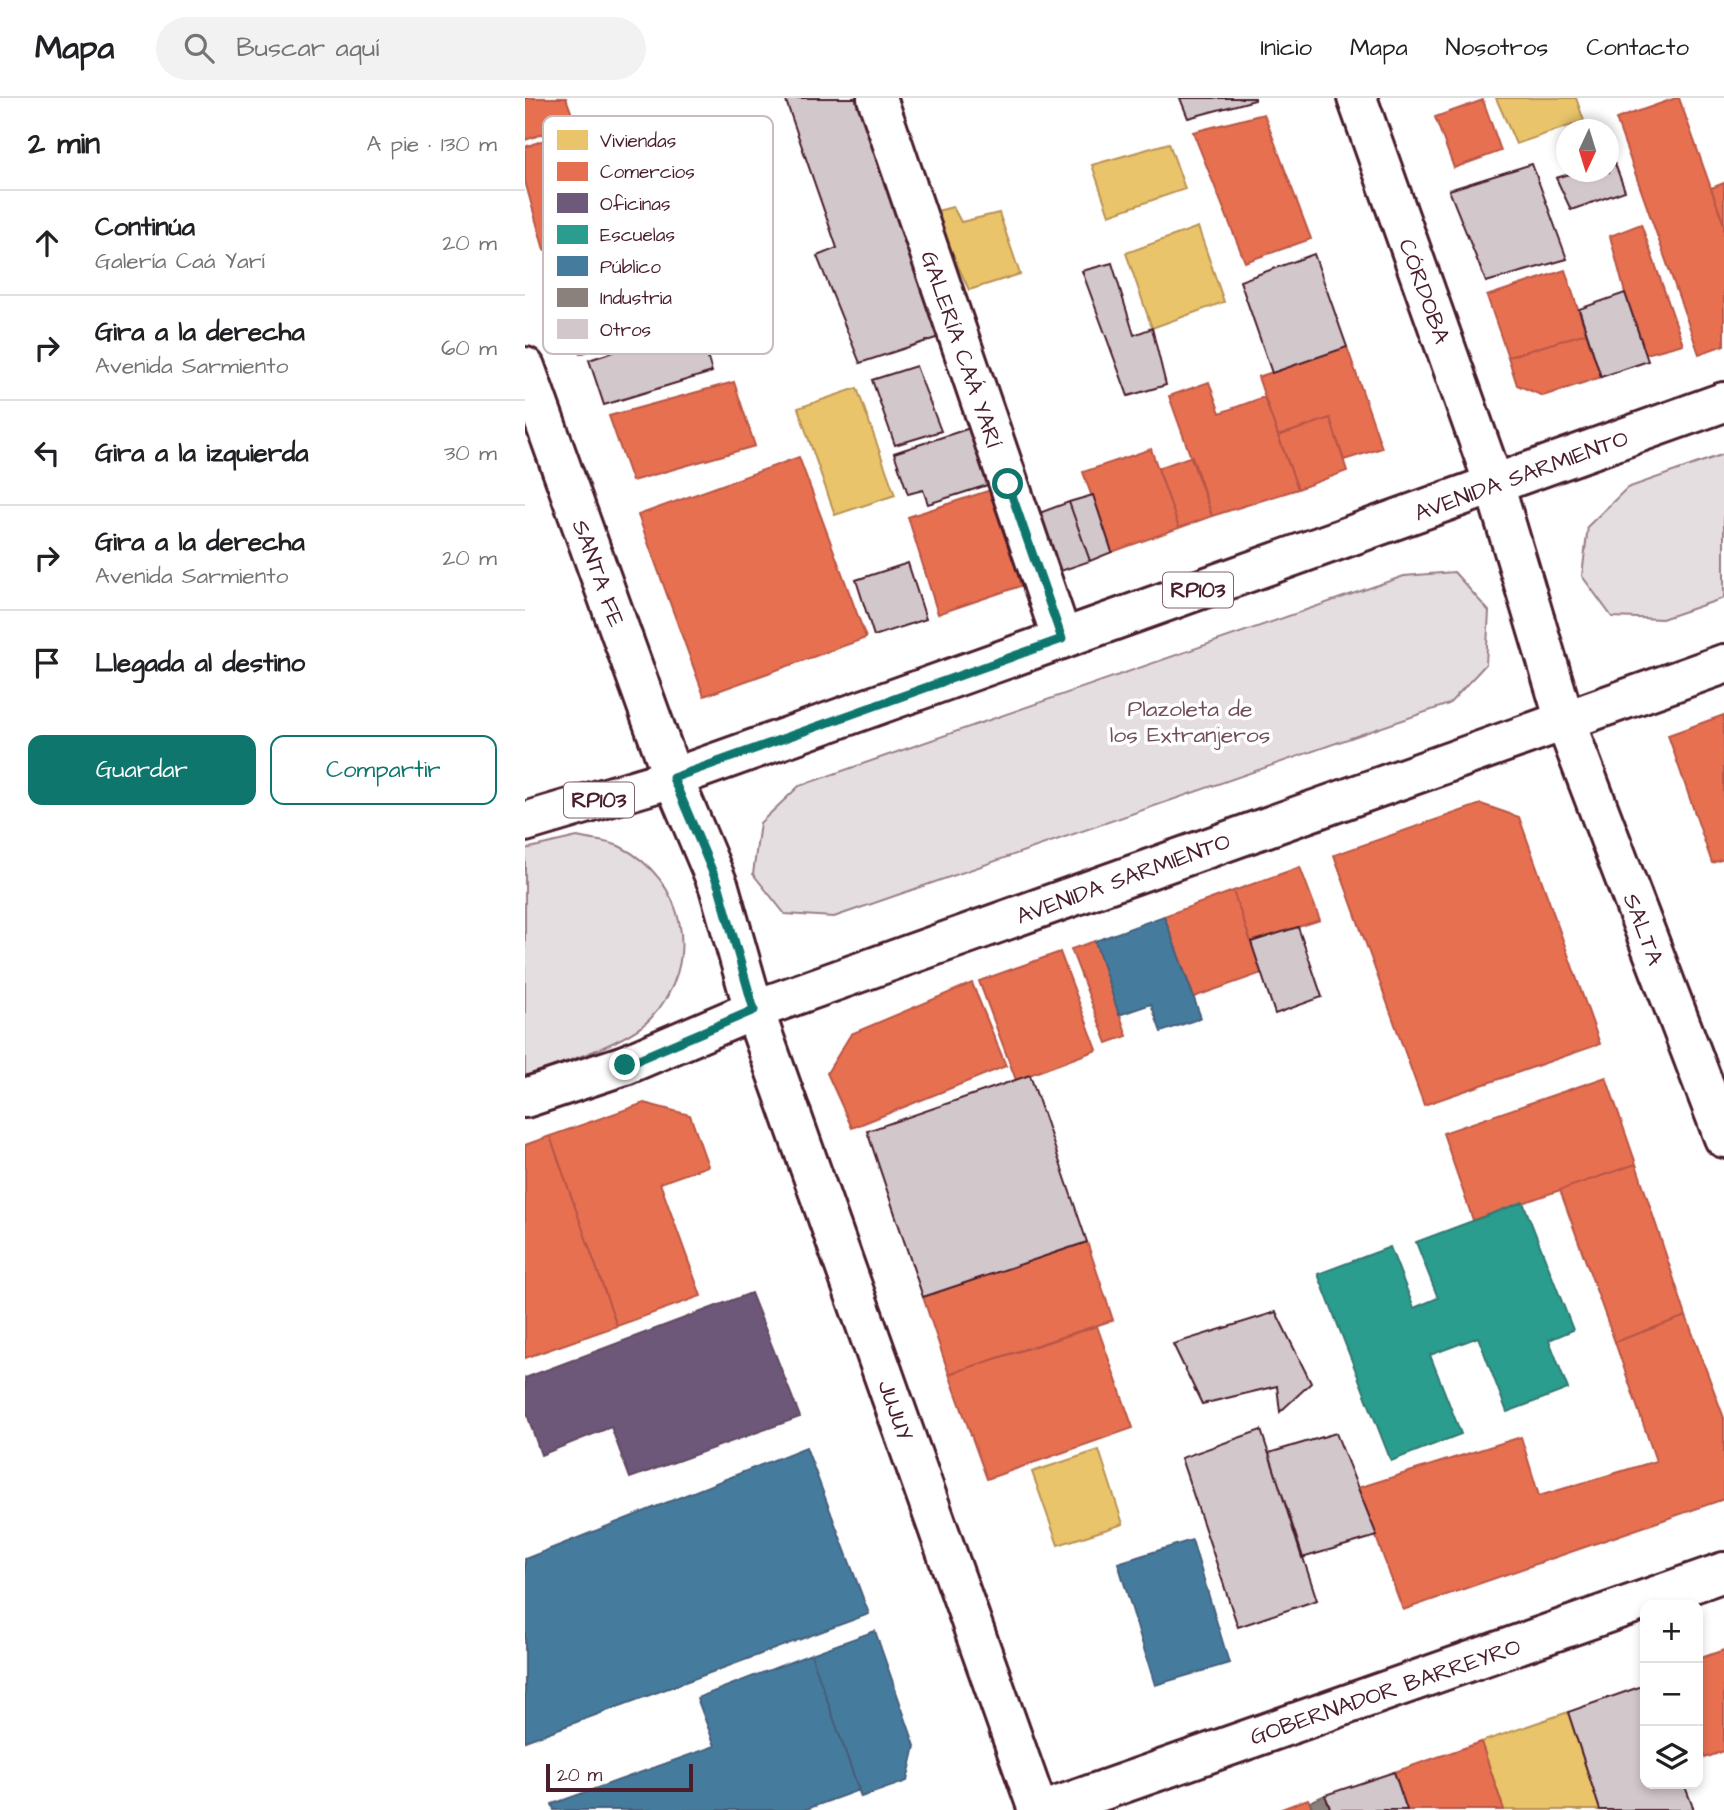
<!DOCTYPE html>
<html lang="es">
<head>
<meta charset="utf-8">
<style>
	body { margin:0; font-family:"Architects Daughter",sans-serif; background:#f2f2f2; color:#202124 }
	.controls { position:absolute; right:21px; bottom:21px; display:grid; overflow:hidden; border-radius:14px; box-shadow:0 4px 10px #0003 }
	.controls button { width:63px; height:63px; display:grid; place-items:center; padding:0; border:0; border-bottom:2px solid #e0e0e0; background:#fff; color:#202124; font:35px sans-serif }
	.compass { position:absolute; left:1031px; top:21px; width:63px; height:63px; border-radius:50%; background:#fff; box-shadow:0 4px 10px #0003; rotate:184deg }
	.scale { position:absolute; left:21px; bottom:18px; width:147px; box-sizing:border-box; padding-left:7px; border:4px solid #4a1f2b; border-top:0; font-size:19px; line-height:24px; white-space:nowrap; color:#4a1f2b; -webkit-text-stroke:5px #fff; paint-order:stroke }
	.stop { position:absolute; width:21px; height:21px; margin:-16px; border:5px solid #0f766e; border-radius:50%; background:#fff }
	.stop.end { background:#0f766e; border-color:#fff; box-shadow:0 2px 7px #0008 }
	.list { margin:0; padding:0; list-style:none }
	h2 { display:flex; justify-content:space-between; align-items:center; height:91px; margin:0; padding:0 28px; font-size:30px }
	h2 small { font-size:23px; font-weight:400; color:#757577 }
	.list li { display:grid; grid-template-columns:46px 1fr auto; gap:21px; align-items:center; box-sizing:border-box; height:105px; padding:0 28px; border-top:2px solid #e0e0e0 }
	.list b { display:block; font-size:26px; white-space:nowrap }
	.list p { margin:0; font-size:23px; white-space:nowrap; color:#757577 }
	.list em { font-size:23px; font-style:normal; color:#757577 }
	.actions { display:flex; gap:14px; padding:21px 28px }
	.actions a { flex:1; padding:16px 0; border:2px solid #0f766e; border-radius:14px; text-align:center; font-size:24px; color:#0f766e }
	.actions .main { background:#0f766e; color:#fff }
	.icon { flex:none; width:38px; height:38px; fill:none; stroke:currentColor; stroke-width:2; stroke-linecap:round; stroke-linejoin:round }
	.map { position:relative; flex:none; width:1199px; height:1712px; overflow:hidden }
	header { display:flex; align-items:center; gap:42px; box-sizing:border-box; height:98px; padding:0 35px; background:#fff; border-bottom:2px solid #e0e0e0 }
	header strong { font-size:33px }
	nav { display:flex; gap:38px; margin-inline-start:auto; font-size:24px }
	.search { width:490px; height:63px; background:#f2f2f2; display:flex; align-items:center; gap:18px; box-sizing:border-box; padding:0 24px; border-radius:38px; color:#757577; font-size:26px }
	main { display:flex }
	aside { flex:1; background:#fff }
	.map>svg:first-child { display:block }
	.green { fill:#e5dee0; stroke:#987e86; stroke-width:2 }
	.homes { fill:#e9c46a; stroke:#b99257; stroke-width:2 }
	.shops { fill:#e76f51; stroke:#b85746; stroke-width:2 }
	.offices { fill:#6d597a; stroke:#624862; stroke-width:2 }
	.schools { fill:#2a9d8f; stroke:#347771; stroke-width:2 }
	.public { fill:#457b9d; stroke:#465f7b; stroke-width:2 }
	.industry { fill:#8a817c; stroke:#776464; stroke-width:2 }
	.building { fill:#d2c7cb; stroke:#4a1f2b; stroke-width:2 }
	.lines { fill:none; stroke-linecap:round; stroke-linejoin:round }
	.minor-casing { stroke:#4a1f2b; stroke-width:44 }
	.major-casing { stroke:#4a1f2b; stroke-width:44 }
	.minor { stroke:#fff; stroke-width:38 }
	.major { stroke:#fff; stroke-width:38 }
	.route { stroke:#0f766e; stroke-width:9 }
	.labels { text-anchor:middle; stroke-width:7; stroke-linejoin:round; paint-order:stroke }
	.shield { fill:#fff; stroke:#80626b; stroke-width:2 }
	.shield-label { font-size:21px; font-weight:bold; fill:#4a1f2b }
	.street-label { font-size:23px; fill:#4a1f2b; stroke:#fff }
	.park-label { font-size:23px; fill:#714f58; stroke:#fff }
	.key { fill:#fff; stroke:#c9bcbf; stroke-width:2 }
	.key-label { font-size:19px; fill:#4a1f2b }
</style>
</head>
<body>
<header>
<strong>Mapa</strong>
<div class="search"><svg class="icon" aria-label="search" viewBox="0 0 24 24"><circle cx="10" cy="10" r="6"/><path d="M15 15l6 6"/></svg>Buscar aquí</div>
<nav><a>Inicio</a><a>Mapa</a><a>Nosotros</a><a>Contacto</a></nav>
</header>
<main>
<aside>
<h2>2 min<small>A pie · 130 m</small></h2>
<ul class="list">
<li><svg class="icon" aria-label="ahead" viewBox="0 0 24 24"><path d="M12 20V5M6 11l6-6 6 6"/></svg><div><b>Continúa</b><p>Galería Caá Yarí</p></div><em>20 m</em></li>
<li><svg class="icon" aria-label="right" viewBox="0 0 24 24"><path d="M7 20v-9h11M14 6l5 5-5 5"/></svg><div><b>Gira a la derecha</b><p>Avenida Sarmiento</p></div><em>60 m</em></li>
<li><svg class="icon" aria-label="left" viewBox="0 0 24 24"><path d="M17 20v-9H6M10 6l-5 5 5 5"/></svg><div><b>Gira a la izquierda</b></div><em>30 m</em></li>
<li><svg class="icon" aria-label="right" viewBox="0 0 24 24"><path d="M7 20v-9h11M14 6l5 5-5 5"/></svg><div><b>Gira a la derecha</b><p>Avenida Sarmiento</p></div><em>20 m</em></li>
<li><svg class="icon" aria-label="arrive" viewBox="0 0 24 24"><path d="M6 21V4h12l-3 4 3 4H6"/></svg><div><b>Llegada al destino</b></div></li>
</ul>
<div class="actions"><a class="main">Guardar</a><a>Compartir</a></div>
</aside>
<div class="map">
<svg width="1199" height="1712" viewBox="0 0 1199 1712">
	<rect width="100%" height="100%" fill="#fff"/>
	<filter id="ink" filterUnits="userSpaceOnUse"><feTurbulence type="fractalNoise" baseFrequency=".0143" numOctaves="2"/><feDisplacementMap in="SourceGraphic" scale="14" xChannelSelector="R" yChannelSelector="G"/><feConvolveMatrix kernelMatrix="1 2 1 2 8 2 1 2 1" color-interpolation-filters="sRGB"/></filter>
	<g filter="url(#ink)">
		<!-- green -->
		<path class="green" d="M1199,356V500L1137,521L1087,519L1057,478L1063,428L1102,390Z
			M929,474L964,513L961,566L924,606L309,819L260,816L228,776L235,725L274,688L879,478Z
			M52,739C65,742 82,743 94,748C161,781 178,865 126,920C104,944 33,967 0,978V751Z"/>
		<!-- homes -->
		<path class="homes" d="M971,0H1051L1059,23L991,46Z
			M644,45L660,91L584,117L567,67Z
			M428,109L436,124L474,115L495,176L444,192L408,114Z
			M673,129L699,204L627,230L601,155Z
			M332,290L370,397L310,417L273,310Z
			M574,1352L598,1426L533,1447L507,1374Z
			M1043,1614L1075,1712H979L956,1644Z"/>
		<!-- shops -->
		<path class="shops" d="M0,0H41L50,25L0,42Z
			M1151,0H1154L1199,127V247L1174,256L1091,21Z
			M958,2L976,53L929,70L910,19Z
			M739,16L786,141L720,164L668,34Z
			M60,27L96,130L19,152L0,83V49Z
			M1199,85V127L1186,90Z
			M1116,126L1158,246L1121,256L1100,195L1085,138Z
			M160,165L173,217L55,256L37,204Z
			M1040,172L1061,235L983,259L962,198Z
			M1061,235L1076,279L1018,298L992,287L983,259Z
			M822,249L857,350L819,362L805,320L753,338L733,279Z
			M209,284L230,348L107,383L84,318Z
			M684,284L695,315L739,299L773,391L687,418L644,298Z
			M805,320L822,373L773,391L753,338Z
			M626,351L654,430L587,454L558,374Z
			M667,358L687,418L654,430L633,370Z
			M274,359L341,540L179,598L113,417Z
			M478,388L513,482L413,516L383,419Z
			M1199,617V761L1187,765L1143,637Z
			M956,706L994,719L1075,946L899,1007L809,757Z
			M775,769L795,822L726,844L708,793Z
			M708,793L737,875L669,899L639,818Z
			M570,843L602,938L582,945L546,851Z
			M535,854L572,952L491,982L454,883Z
			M447,885L481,968L327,1030L302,975L326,936Z
			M1081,979L1111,1066L948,1122L918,1035Z
			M119,1005L165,1017L183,1068L135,1085L176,1198L92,1228L25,1038Z
			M25,1038L92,1228L0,1260V1047Z
			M1111,1066L1161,1218L1090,1244L1035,1092Z
			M562,1144L588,1222L424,1276L398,1199Z
			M1161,1218L1199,1320V1401L878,1512L833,1390L996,1339L1014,1398L1131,1363L1090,1244Z
			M572,1228L608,1330L462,1381L424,1276Z
			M1199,1552V1653L1180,1660L1173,1642V1561Z
			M956,1644L979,1712H882L869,1674Z
			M783,1701L788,1712H754Z"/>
		<!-- offices -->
		<path class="offices" d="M226,1195L275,1319L105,1380L86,1329L16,1357L0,1310V1280Z"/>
		<!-- schools -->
		<path class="schools" d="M998,1104L1048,1232L1024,1242L1043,1291L982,1314L953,1239L905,1257L936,1336L866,1363L793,1176L865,1149L889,1210L913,1200L891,1144Z"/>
		<!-- public -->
		<path class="public" d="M639,818L676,920L636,934L626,906L594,917L570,843Z
			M281,1349L344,1516L0,1643V1461Z
			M667,1442L704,1565L630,1587L593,1465Z
			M350,1533L390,1648L382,1683L336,1699L286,1556Z
			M286,1556L334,1692L279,1712H29L27,1706L190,1648L172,1600Z"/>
		<!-- industry -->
		<path class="industry" d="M800,1697L806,1712H788L785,1704Z"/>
		<!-- building -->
		<path class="building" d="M260,0H336L423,236L335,265L292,158L312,150Z
			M655,0H730V2L663,20Z
			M1089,63L1100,93L1046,112L1031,80L1052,74H1084V64Z
			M1007,66L1042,161L961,184L924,92Z
			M789,156L822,249L747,275L715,183Z
			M587,165L609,237L627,230L641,287L603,298L557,173Z
			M1100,195L1123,263L1076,279L1054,211Z
			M173,226L187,274L79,307L64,262Z
			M391,268L416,333L370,347L347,282Z
			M454,327L472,384L403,406L398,392L383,396L369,355Z
			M568,397L587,454L565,463L544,404Z
			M544,404L565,463L518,479L498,421Z
			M383,465L401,521L349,538L331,482Z
			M773,829L797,899L750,916L726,844Z
			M505,977L562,1144L398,1199L342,1033Z
			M751,1214L786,1285L755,1314L752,1288L677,1306L648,1246Z
			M736,1332L792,1502L713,1529L656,1360Z
			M811,1335L852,1438L777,1460L744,1355Z
			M1120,1587V1686H1159L1169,1712H1075L1043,1614Z
			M869,1674L882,1712H806L800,1697Z"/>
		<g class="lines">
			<defs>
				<path id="minor" d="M352,0L537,541
					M832,0L969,386L1040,623L1199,1040
					M0,269L148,680L194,789L229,912L513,1712
					M522,1712L1199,1474"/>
				<path id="major" d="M0,724L148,680L1199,304
					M0,1000L100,967L229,912L1199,566"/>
			</defs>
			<!-- minor casing -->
			<use href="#minor" class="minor-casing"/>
			<!-- major casing -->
			<use href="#major" class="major-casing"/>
			<!-- minor -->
			<use href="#minor" class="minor"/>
			<!-- major -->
			<use href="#major" class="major"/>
		</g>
	</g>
	<g class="lines" filter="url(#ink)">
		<!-- route -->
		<path class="route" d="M100,967L229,912L194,789L148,680L537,541L483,386"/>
	</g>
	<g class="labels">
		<!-- shield labels -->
		<g class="shield">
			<rect x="638" y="474.5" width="70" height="35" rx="5"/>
			<rect x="39" y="684.5" width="70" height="35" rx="5"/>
		</g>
		<g class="shield-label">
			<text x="673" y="499">RP103</text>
			<text x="74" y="709">RP103</text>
		</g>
		<!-- street labels -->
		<g class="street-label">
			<text transform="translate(900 193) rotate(70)" y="8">CÓRDOBA</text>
			<text transform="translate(437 251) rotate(71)" y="8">GALERÍA CAÁ YARÍ</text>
			<text transform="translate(996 377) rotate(-20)" y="8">AVENIDA SARMIENTO</text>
			<text transform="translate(74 475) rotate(70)" y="8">SANTA FE</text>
			<text transform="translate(598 780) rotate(-20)" y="8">AVENIDA SARMIENTO</text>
			<text transform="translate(1119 831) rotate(69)" y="8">SALTA</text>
			<text transform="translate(371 1312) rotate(70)" y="8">JUJUY</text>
			<text transform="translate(860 1593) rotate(-19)" y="8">GOBERNADOR BARREYRO</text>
		</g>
		<!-- park labels -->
		<g class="park-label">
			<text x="665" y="618">Plazoleta de<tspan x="665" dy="26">los Extranjeros</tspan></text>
		</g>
	</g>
	<!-- legend -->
	<rect x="18" y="18" width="230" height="238" rx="10" class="key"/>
	<rect x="32" y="32" width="31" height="20" fill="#e9c46a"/>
	<rect x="32" y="64" width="31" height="19" fill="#e76f51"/>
	<rect x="32" y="95" width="31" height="20" fill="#6d597a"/>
	<rect x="32" y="127" width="31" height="19" fill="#2a9d8f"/>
	<rect x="32" y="158" width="31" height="20" fill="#457b9d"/>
	<rect x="32" y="190" width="31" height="19" fill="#8a817c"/>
	<rect x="32" y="221" width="31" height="20" fill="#d2c7cb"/>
	<g class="key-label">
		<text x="75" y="49">Viviendas</text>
		<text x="75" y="80">Comercios</text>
		<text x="75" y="112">Oficinas</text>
		<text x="75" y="143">Escuelas</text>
		<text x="75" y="175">Público</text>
		<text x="75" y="206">Industria</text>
		<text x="75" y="238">Otros</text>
	</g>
</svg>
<div class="controls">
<button>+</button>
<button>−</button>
<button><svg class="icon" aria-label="layers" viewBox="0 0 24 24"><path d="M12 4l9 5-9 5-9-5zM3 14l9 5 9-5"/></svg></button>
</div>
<svg class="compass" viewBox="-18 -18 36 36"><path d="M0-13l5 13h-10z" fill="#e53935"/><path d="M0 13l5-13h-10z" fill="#757577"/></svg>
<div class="scale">20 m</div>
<div class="stop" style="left:483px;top:386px"></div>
<div class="stop end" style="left:100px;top:967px"></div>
</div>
</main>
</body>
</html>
